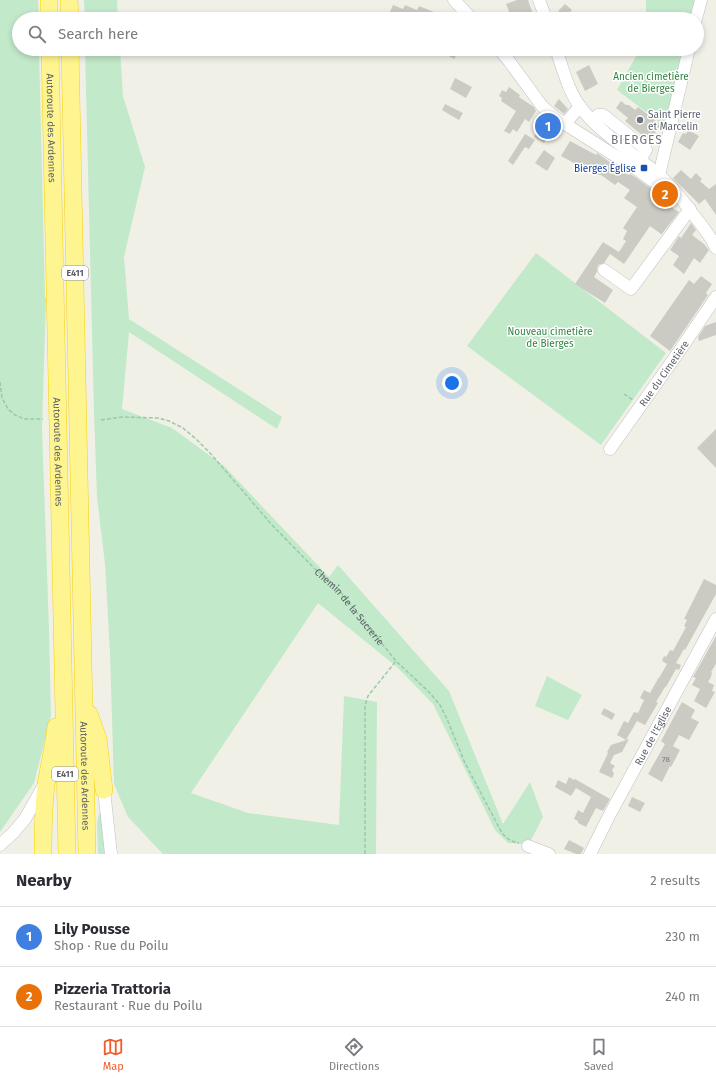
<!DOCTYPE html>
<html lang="en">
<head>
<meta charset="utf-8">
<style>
	body { margin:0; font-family:"Fira Sans",sans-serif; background:#f2f2f3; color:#2b2b33 }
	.you { position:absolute; left:452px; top:383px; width:14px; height:14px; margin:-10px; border:3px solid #fff; border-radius:50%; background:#1a73e8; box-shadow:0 0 0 6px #1a73e833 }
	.badge { display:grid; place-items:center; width:26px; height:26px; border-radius:50%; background:#f35b2b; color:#fff; font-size:13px; font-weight:700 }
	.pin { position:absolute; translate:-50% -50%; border:2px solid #fff; box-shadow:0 1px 4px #0006 }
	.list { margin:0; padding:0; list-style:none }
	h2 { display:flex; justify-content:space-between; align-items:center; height:52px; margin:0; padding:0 16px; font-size:17px }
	h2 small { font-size:13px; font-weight:400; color:#7c7c81 }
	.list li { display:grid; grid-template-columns:26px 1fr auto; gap:12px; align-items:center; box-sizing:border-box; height:60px; padding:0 16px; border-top:1px solid #e1e1e2 }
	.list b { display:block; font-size:15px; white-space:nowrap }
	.list p { margin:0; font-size:13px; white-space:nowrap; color:#7c7c81 }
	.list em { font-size:13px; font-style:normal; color:#7c7c81 }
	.icon { flex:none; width:22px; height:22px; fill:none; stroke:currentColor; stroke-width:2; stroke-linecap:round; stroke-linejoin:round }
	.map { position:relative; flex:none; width:716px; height:854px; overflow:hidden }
	.search { position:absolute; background:#fff; box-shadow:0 2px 6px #0003; left:12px; right:12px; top:12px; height:44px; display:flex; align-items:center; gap:10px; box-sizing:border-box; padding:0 14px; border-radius:22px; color:#7c7c81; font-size:15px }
	.sheet { height:172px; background:#fff }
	nav { display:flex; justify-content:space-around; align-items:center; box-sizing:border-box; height:56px; border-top:1px solid #e1e1e2; background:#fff; font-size:11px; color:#7c7c81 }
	nav a { display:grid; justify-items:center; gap:2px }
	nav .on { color:#f35b2b }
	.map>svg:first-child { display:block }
	.green { fill:#c2e9c9 }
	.building { fill:#cccbc3 }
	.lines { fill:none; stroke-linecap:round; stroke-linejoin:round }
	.minor-casing { stroke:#bebfc6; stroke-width:13 }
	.highway-casing { stroke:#f8d200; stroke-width:18 }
	.path { stroke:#9ac8af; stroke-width:1.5; stroke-dasharray:4 2; stroke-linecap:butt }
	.minor { stroke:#fff; stroke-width:12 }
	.highway { stroke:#fff590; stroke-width:17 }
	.worship-dot { fill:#6b7280; stroke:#fff; stroke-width:1.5 }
	.transit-dot { fill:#1a4fb4; stroke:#fff; stroke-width:1.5 }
	.labels { text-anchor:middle; stroke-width:3; stroke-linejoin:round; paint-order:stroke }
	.number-label { font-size:8px; fill:#7a7c7f }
	.shield { fill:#fff; stroke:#8e9095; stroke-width:1 }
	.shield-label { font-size:9px; font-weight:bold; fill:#5e6168 }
	.park-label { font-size:10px; fill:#308442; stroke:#fff }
	.worship-label { font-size:10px; fill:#5b616d; stroke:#fff; text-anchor:start }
	.street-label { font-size:10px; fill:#5e6168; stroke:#fff }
	.transit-label { font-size:10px; fill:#164399; stroke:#fff; text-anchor:end }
	.quarter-label { font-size:12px; letter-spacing:1px; fill:#6f737a; stroke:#fff }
</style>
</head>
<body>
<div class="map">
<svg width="716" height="854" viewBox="0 0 716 854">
	<rect width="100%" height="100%" fill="#f1f0e7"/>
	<!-- green -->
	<path class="green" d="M0,0H38L39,19H19V49H39L45,298H46L42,429L49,630L51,716L34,783L0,832Z
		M84,0H117L118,19H85Z
		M646,0H699L694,19H646Z
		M85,49H120L123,96L145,167L124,257L129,319L282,417L277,429L129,332L122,409L172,428L224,466L329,577L338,565L449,691L503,824L530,782L543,817L529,844L508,843L495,830L433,704L397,667L318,603L191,793L248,813L339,825L344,696L377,702L376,854H163L128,817L114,784L110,653L105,564L97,497L94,412Z
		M640,49H686L669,117L662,124L617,90Z
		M536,253L666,353L601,445L467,346Z
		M547,676L582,695L568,720L535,706Z
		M101,806L108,854H98L97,823Z"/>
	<!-- building -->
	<path class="building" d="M517,0H528L533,14L521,19H512L506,4Z
		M565,4L572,10L565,17L558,11Z
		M393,5L403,9L405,5L417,10L419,6L434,12L430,19H421L409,14L407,19H387Z
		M437,49H460L454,59Z
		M589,65L598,84L585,91L576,72Z
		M455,78L472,87L466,98L450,89Z
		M509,87L520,95L519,97L534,107L536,111L529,122L525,119L517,132L513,129L510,134L504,131L516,111L501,101L502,98L499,96L502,90L506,92Z
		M559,99L568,109L564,114L554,106Z
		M621,101L626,105H629L635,110L638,107L661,125L656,131V132L648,140L625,121L628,118L616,108Z
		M445,104L463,113L459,120L442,110Z
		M545,119L555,126L544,143L534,137Z
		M688,130L699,136L690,150L678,142L683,133L686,134Z
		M525,134L535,140L529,149L525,147L513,165L508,161Z
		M570,141L596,155L597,153L625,173L629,175L630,174L635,177L657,193L660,194H665L667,195L666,198L669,200L666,204L679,212L661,235V234L650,226L624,264L610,254L604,263L598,265L597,269V272L594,277L613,290L605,303L575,284L603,242L619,252L626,241L623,239L627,231L623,228L637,207L624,198L630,190L618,182L615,185L601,175H599L586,168L585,169L561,156Z
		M544,150L555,158L547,171L535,163Z
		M681,170L691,179L696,173L702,179L700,181L709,189L716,184V215L705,199L699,204L673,178Z
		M691,223L696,230L692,235L704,244L709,250L700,263L694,258L684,274L673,265L679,256L670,250L679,236L681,238Z
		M701,276L712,284L706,293L708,295L670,351L650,336L689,280L694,284Z
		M716,322V335L699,341L698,337L705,326Z
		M716,429V468L697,448Z
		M704,579L716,585V594L685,650L684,649L676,663L681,665L679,670L676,669L666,687H665L656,702L658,703L645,725L637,721L626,740L629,739L622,752L614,755L610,763L615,766L612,770L614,774L612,778L599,772L608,753L607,752L611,745L626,740L617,735L624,721L628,723L634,712L638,713L644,700L640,698L644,690L650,693L659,677V678L667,664L662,661L664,656L666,657L670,650L673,651L686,627L684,626L687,620L684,619Z
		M716,636V664L711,672L712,673L711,677L708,682L714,685L712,691L715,692L706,708L694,701L700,689L692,685L696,678L693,677Z
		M682,702L695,710L691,718L699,722L689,740L679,735L673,746L680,750L671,767L670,766L662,782L648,774L665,744L661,741Z
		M604,708L615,714L612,720L601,714Z
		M569,777L574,780L575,779L610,799L603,811L596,808L586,827L578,823V821L574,819L578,810L583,813L591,797L576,788L571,796L555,787L558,780L566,784Z
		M632,797L645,803L640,812L628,806Z
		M569,840L584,848L581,854H576L564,849Z"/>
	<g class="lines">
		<defs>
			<g id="minor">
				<path d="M454,0L472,19"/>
				<path d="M539,0L546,19"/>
				<path d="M696,19L701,0"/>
				<path d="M499,49L509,61L542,106L552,115L565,124L580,106"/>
				<path d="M556,49C563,69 568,91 581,108C603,136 634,153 660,176C673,187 682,199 692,213C701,224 710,235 716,248"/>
				<path d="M592,120L598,115H603L642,146L646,150L640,160"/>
				<path d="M565,124L639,171L661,187L669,185"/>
				<path d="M659,175L689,49"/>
				<path d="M604,270L631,289L690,209"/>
				<path id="s2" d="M610,449L678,353L716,297"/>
				<path d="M104,790L111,854"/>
				<path d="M0,845L13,833L25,819L44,785"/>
				<path d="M528,846L549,854"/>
				<path id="s3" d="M590,854L609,816L716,619"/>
			</g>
			<g id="highway">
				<path d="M49,0V19"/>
				<path d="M69,0L70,19"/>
				<path id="s4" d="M50,49L67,854"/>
				<path id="s5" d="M70,49L87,854"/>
				<path d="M89,714L98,739L104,790"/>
				<path d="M43,854C43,830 43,803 47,779C50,762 54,745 56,727"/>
			</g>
		</defs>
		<!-- minor casing -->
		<use href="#minor" class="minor-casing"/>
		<!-- highway casing -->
		<use href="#highway" class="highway-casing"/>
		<!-- path -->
		<g class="path">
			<path d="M0,382L2,398L8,409L15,415L24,419H43"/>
			<path d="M624,394L633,400"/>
			<path id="s1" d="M101,420L122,417L158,418L169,421L183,428L196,439L211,454L272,525L314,568L338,589L396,661L430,693L440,705L447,719L465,763L502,833C507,839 512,842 519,843"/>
			<path d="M365,854V705L368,696L396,661"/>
		</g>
		<!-- minor -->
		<use href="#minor" class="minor"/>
		<!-- highway -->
		<use href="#highway" class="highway"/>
	</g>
	<!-- markers -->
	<circle class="worship-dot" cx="640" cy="120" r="4"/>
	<rect class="transit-dot" x="640" y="164" width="8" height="8" rx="2"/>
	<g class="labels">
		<!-- number labels -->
		<g class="number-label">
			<text x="666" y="762">78</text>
		</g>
		<!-- shield labels -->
		<g class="shield">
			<rect x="62" y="266" width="26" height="14" rx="3"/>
			<rect x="52" y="767" width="26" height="14" rx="3"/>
		</g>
		<g class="shield-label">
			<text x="75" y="276">E411</text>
			<text x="65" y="777">E411</text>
		</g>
		<!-- park labels -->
		<g class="park-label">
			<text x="651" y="80">Ancien cimetière<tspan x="651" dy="12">de Bierges</tspan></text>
			<text x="550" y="335">Nouveau cimetière<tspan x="550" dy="12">de Bierges</tspan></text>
		</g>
		<!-- worship labels -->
		<g class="worship-label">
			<text x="648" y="118">Saint Pierre<tspan x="648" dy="12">et Marcelin</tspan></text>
		</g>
		<!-- street labels -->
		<g class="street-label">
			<text dy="4" stroke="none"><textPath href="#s4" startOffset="79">Autoroute des Ardennes</textPath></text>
			<text dy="4" stroke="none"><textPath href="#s2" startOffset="93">Rue du Cimetière</textPath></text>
			<text dy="4" stroke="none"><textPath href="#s4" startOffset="403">Autoroute des Ardennes</textPath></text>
			<text dy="4" stroke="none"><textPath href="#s1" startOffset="329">Chemin de la Sucrerie</textPath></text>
			<text dy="4" stroke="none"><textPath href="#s3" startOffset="134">Rue de l'Eglise</textPath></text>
			<text dy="4" stroke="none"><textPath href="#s5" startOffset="727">Autoroute des Ardennes</textPath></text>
		</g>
		<!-- transit labels -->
		<g class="transit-label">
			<text x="636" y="172">Bierges Église</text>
		</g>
		<!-- quarter labels -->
		<g class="quarter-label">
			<text x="637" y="144">BIERGES</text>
		</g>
	</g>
</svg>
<div class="you"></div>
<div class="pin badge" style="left:548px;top:126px;background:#3f7fe0">1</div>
<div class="pin badge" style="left:665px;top:194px;background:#e8710a">2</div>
<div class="search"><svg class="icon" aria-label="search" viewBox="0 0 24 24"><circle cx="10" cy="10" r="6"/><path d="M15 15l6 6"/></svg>Search here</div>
</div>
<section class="sheet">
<h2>Nearby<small>2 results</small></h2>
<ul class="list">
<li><span class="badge" style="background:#3f7fe0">1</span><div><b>Lily Pousse</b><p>Shop · Rue du Poilu</p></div><em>230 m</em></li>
<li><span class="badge" style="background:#e8710a">2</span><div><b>Pizzeria Trattoria</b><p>Restaurant · Rue du Poilu</p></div><em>240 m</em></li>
</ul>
</section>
<nav>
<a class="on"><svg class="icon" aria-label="map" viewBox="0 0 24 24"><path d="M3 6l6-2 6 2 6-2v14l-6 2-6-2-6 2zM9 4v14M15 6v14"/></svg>Map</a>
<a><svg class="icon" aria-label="directions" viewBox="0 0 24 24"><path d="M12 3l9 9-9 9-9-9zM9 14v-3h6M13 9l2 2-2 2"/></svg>Directions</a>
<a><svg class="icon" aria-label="saved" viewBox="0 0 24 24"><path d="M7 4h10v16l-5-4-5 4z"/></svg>Saved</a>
</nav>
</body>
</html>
